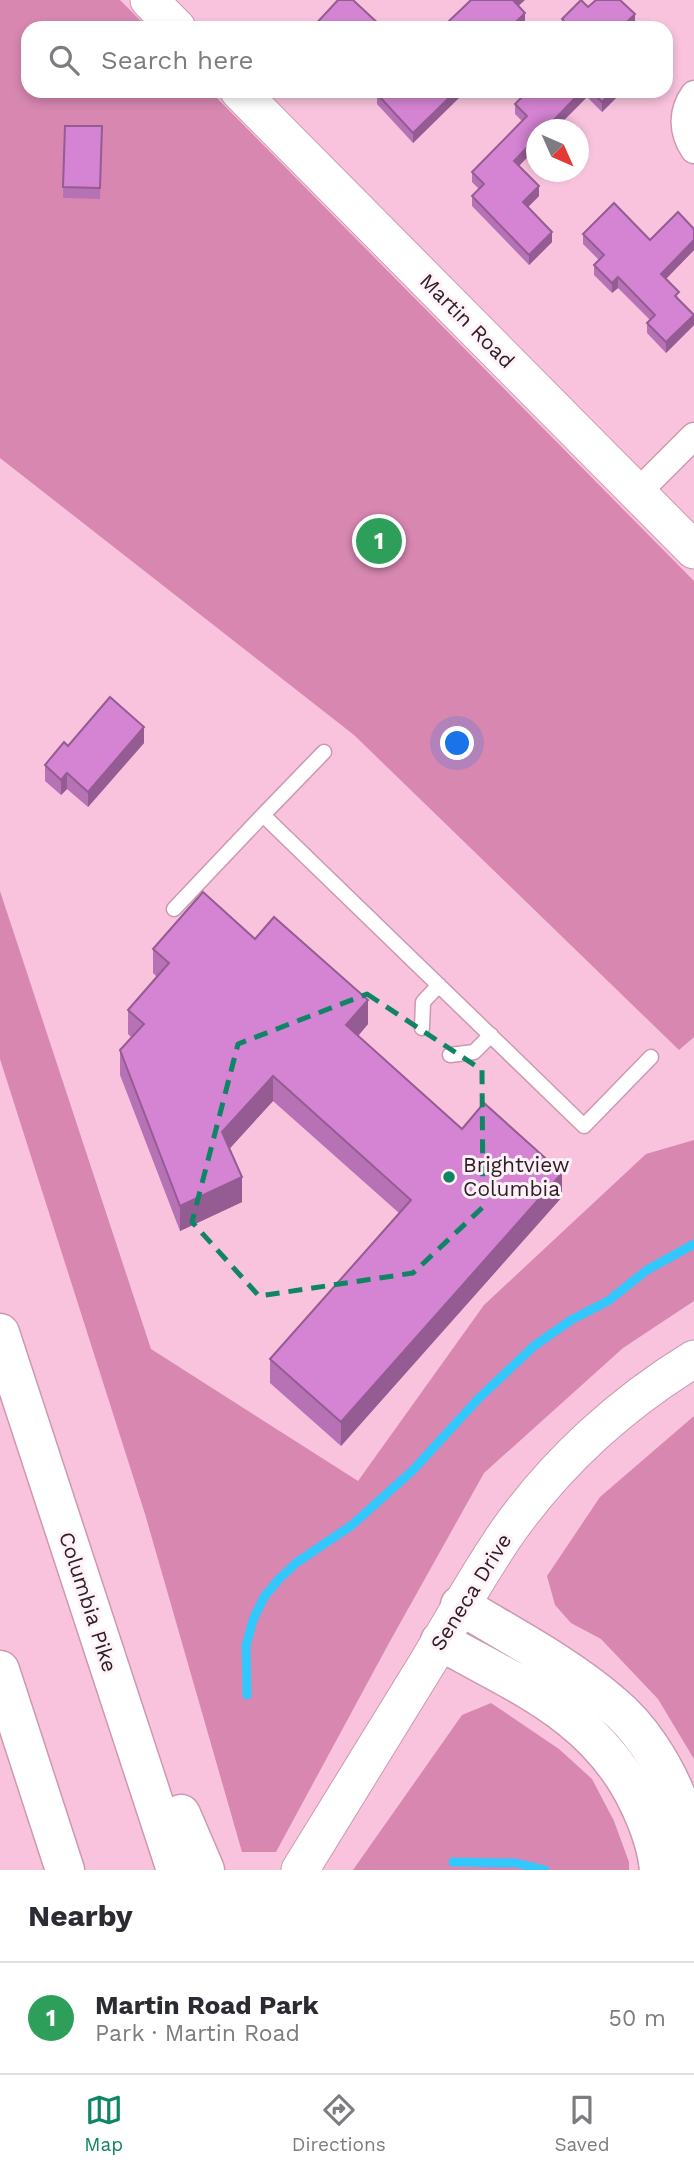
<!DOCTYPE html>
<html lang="en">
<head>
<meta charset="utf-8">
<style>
	body { margin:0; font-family:"Work Sans",sans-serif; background:#f7f7f7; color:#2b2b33 }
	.compass { position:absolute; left:526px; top:119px; width:63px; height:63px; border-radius:50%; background:#fff; box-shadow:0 4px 10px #0003; rotate:135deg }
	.you { position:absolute; left:458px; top:744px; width:24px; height:24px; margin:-18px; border:5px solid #fff; border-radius:50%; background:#1a73e8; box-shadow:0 0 0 10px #1a73e833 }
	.badge { display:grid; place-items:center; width:46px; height:46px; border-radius:50%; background:#0f8565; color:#fff; font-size:23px; font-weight:700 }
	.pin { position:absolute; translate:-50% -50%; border:4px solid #fff; box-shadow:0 2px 7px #0006 }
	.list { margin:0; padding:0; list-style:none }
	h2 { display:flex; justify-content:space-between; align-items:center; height:91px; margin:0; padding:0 28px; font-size:30px }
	h2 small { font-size:23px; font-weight:400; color:#7c7c81 }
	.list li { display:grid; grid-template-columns:46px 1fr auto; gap:21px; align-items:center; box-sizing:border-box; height:112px; padding:0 28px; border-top:2px solid #e1e1e2 }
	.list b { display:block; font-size:26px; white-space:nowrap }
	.list p { margin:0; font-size:23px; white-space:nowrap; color:#7c7c81 }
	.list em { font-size:23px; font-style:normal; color:#7c7c81 }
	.icon { flex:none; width:38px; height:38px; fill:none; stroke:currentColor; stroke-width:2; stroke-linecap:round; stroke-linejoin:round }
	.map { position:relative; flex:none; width:694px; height:1870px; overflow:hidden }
	.search { position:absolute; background:#fff; box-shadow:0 4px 10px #0003; left:21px; right:21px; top:21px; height:77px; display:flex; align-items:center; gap:18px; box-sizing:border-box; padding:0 24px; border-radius:21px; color:#7c7c81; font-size:26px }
	.sheet { height:203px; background:#fff }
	nav { display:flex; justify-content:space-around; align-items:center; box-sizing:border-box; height:98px; border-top:2px solid #e1e1e2; background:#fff; font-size:19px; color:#7c7c81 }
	nav a { display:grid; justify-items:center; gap:4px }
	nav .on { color:#0f8565 }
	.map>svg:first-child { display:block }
	.green { fill:#d787b0 }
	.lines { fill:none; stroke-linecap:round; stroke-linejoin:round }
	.stream { stroke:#33c8fd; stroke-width:9 }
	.lane-casing { stroke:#cc99b2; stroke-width:17 }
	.street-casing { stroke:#cc99b2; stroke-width:29 }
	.secondary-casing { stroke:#cc99b2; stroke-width:39 }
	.highway-casing { stroke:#cc99b2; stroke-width:41 }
	.lane { stroke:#fff; stroke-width:14 }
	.street { stroke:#fff; stroke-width:26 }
	.secondary { stroke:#fff; stroke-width:37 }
	.highway { stroke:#fff; stroke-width:38 }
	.wall { fill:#b672b5 }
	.shaded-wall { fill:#945c93 }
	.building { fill:#d484d2; stroke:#945c93; stroke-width:2 }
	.marked { fill:none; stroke:#0f8565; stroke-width:5; stroke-dasharray:14 9; stroke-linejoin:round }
	.poi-dot { fill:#0f8565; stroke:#fef2f8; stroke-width:2.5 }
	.labels { text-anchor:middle; stroke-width:6; stroke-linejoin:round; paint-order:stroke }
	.street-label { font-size:21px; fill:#2f1c25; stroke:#fef2f8 }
	.poi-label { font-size:21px; fill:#2f1c25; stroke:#fef2f8; text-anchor:start }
</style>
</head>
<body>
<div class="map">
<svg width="694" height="1870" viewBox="0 0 694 1870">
	<rect width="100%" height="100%" fill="#f9c3dd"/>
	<!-- green -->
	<path class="green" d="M0,0H120L148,28H28V91H210L694,581V1037L679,1050L354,735L0,458Z
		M0,891L151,1349L358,1481L484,1305L646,1154L694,1140V1301L623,1348L484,1473L389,1643L276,1852H242L145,1514L0,1059Z
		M694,1416V1759L658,1699L601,1639L571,1623L555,1605L547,1576L600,1497Z
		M491,1703L559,1749L592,1779L614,1821L629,1862V1870H353L462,1715Z"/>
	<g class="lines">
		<!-- stream -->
		<path class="stream" d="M247,1695L246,1646L253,1620L264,1597L279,1579L296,1563L352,1525L413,1470L479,1398L534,1346L571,1320L608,1301L647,1270L694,1244
			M453,1862L516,1863L545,1870"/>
		<defs>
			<path id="lane" d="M324,752L263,815L584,1126L651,1057
				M174,909L263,815
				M422,1028L423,1002L439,985
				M450,1055L474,1052L491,1035"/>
			<path id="street" d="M694,94C681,112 682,132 694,150
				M637,493L694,436"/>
			<path id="secondary" d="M149,0L177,28
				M239,91L694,550
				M300,1870C343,1801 385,1731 428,1662C454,1618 479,1573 508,1531C557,1462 622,1403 694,1359"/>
			<path id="highway" d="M0,1333L176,1870
				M460,1605C511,1636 567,1665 612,1704C640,1727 662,1762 676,1795C686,1817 690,1843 694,1867
				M440,1641C520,1686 598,1716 639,1804C649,1825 657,1847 659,1870
				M0,1670L65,1870
				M181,1814L205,1870"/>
		</defs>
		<!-- lane casing -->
		<use href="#lane" class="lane-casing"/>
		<!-- street casing -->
		<use href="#street" class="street-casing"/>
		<!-- secondary casing -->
		<use href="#secondary" class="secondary-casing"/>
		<!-- highway casing -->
		<use href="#highway" class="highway-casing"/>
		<!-- lane -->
		<use href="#lane" class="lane"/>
		<!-- street -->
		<use href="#street" class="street"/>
		<!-- secondary -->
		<use href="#secondary" class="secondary"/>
		<!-- highway -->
		<use href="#highway" class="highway"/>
	</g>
	<!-- wall -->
	<path class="wall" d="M519,6L525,24L521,28H449V21Z
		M588,7L635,24L631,28H562V19Z
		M380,91H466L413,143L377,104V94Z
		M528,91H623L602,112L587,97L519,166L539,196L528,207L552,242L529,265L472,206V196L479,189L472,182V172L522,121L515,114V104Z
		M65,126H102L100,199L63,198Z
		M583,234L650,240L694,250L666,279L679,299L694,315V325L666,353L647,333V323L650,320L618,288L612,293L594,275V265L599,260L583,244Z
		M144,743L88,807L67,789L61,795L45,781V765L68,746Z
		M255,939L368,1024L358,1036L462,1129L562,1197L341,1446L270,1383V1359L399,1213L273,1101L229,1149L242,1202L180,1231L120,1075V1050L132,1038L128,1034V1010L157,977L153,973V949Z"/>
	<!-- shaded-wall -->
	<path class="shaded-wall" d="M513,0H525L513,11Z
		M525,13V24L521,28H510Z
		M635,14V24L631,28H621Z
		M456,91H466L413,143V133Z
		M582,91H587V97L554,130H544Z
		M613,91H623L602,112V102Z
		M536,138V148L514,171V161Z
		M539,186V196L523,212V202Z
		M552,232V242L529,265V255Z
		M694,240V250L661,284V274Z
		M618,277V288L612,293V283Z
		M694,315V325L666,353V342Z
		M144,727V743L88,807V792Z
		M67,773V789L61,795V780Z
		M368,1000V1024L346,1050V1025Z
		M273,1076V1101L222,1157V1132Z
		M562,1173V1197L341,1446V1422Z
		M242,1177V1202L180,1231V1206Z"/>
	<!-- building -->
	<path class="building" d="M338,0H353L381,26L379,28H312Z
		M471,0H513L525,13L510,28H456L449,21Z
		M581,0L588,7L596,0H620L635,14L621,28H571L562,19Z
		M380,91H456L413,133L377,94Z
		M528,91H582L544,130H536V138L514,161L539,186L523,202L552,232L529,255L472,196L484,184L472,172L527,116L515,104Z
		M591,91H613L602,102Z
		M65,126H102L100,188L63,187Z
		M614,203L650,240L678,212L694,229V240L661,274L679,292L675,296L694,315L666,342L647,323L655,315L618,277L612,283L594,265L604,255L583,234Z
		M110,697L144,727L88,792L67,773L61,780L45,765L64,742L68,746Z
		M203,892L255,939L274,917L368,1000L346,1025L462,1129L484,1103L562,1173L341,1422L270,1359L411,1200L273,1076L222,1132L242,1177L180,1206L120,1050L144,1024L128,1010L169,963L153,949Z"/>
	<!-- marked area -->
	<path class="marked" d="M367,994L482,1070L483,1207L413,1273L259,1296L192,1222L238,1044Z"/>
	<!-- markers -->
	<circle class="poi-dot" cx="449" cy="1177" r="7"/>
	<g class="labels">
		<!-- street labels -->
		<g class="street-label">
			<text transform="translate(467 321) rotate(45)" y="7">Martin Road</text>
			<text transform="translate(471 1592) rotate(-58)" y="7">Seneca Drive</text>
			<text transform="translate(88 1602) rotate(72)" y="7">Columbia Pike</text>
		</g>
		<!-- poi labels -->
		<g class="poi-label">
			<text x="463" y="1172">Brightview<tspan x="463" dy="24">Columbia</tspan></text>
		</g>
	</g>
</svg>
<svg class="compass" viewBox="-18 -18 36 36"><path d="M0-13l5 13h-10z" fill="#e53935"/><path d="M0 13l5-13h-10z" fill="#7c7c81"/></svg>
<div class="you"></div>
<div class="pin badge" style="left:379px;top:541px;background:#2e9e5b">1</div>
<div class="search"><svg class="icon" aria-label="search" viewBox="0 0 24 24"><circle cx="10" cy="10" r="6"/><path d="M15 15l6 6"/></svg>Search here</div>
</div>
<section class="sheet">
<h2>Nearby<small></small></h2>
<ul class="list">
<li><span class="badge" style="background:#2e9e5b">1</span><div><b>Martin Road Park</b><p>Park · Martin Road</p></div><em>50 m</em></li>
</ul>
</section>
<nav>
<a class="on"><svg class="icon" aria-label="map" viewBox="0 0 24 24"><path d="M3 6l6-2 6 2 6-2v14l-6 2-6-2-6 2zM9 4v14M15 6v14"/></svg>Map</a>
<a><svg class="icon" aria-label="directions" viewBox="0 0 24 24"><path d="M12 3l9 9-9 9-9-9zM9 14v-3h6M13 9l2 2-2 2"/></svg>Directions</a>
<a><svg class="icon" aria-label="saved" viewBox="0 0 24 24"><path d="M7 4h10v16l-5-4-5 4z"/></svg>Saved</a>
</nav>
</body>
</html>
